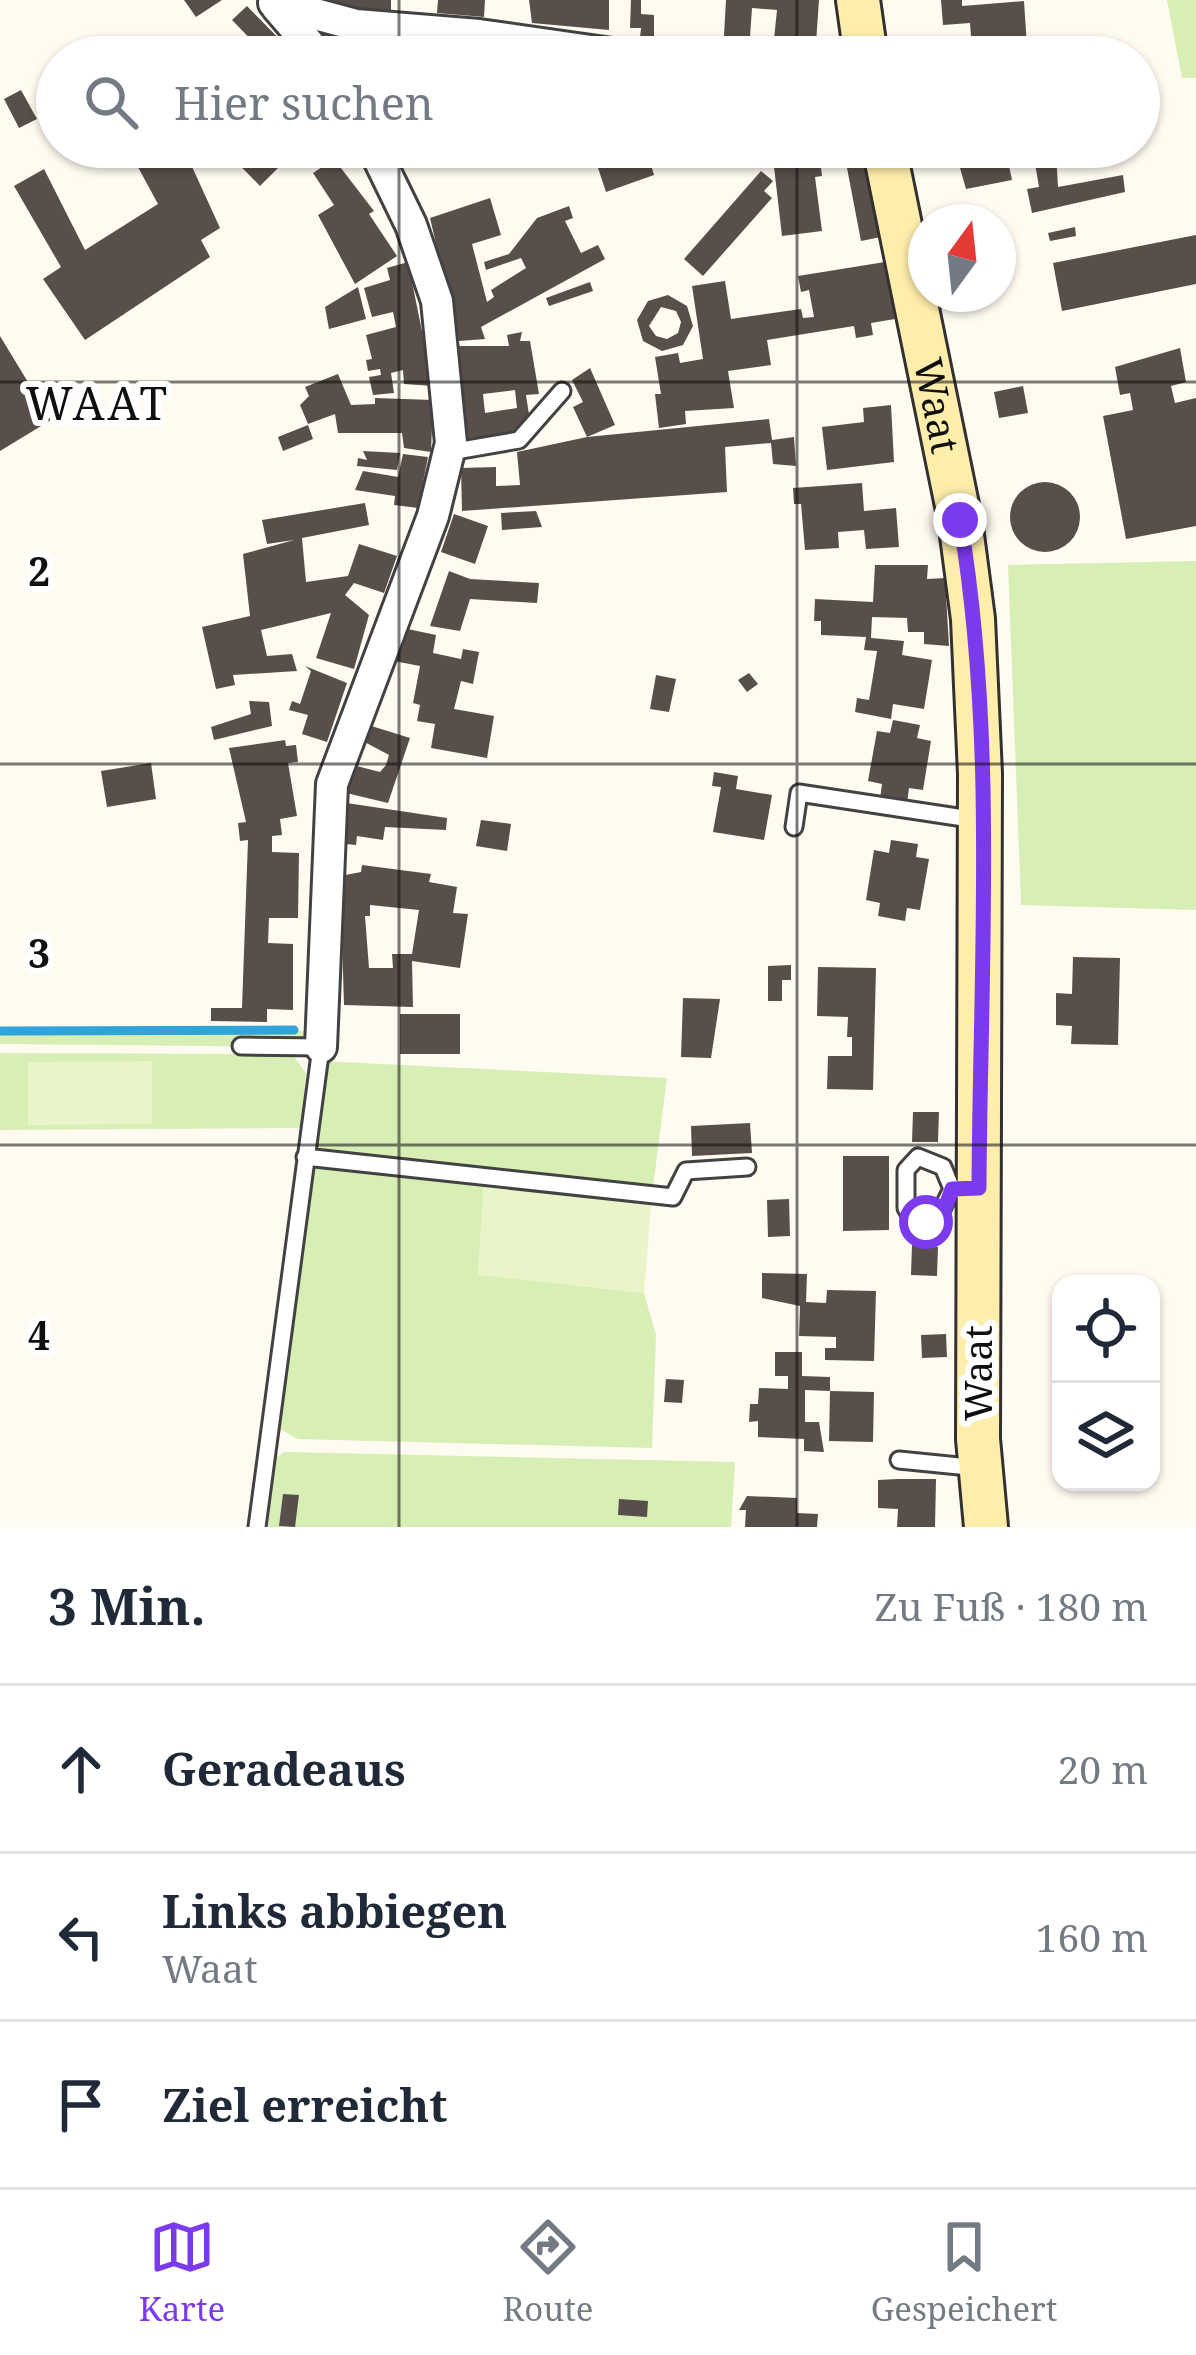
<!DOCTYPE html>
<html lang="de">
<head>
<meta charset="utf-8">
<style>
	body { margin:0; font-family:"Noto Serif",serif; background:#f6f6f7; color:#1f2937 }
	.controls { position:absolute; right:36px; bottom:36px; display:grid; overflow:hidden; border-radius:24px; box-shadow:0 3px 9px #0004 }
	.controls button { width:108px; height:108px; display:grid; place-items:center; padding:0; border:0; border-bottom:3px solid #e0e1e3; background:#fff; color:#1f2937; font:60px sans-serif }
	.compass { position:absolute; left:908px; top:204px; width:108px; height:108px; border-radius:50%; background:#fff; box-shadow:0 3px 9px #0004; rotate:15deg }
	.stop { position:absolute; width:36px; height:36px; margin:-27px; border:9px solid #7c3aed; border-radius:50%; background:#fff }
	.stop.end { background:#7c3aed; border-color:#fff; box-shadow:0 3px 12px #0008 }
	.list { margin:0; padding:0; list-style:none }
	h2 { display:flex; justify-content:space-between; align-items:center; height:156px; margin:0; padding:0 48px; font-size:51px }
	h2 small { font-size:39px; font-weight:400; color:#747a83 }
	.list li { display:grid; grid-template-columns:78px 1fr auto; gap:36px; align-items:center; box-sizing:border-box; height:168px; padding:0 48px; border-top:3px solid #e0e1e3 }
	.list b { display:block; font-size:45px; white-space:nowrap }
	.list p { margin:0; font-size:39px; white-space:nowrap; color:#747a83 }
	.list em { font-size:39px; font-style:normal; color:#747a83 }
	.icon { flex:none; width:66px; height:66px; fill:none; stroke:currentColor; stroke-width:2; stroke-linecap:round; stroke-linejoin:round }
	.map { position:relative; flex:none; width:1196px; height:1527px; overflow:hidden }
	.search { position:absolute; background:#fff; box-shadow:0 3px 9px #0004; left:36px; right:36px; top:36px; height:132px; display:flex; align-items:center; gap:30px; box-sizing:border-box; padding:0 42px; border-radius:66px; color:#747a83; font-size:45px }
	.sheet { height:660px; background:#fff }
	nav { display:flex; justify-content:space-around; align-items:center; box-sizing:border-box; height:168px; border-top:3px solid #e0e1e3; background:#fff; font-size:33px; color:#747a83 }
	nav a { display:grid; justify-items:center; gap:6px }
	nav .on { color:#7c3aed }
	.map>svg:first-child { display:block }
	.green { fill:#d7eeb5 }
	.pitch { fill:#e9f4c8 }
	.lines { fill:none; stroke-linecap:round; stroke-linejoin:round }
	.stream { stroke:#30a4da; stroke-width:9 }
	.building { fill:#584e4a; fill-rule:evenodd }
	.lane-casing { stroke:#424242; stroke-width:21 }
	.street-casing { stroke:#424242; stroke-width:36 }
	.secondary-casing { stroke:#313131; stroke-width:48 }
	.lane { stroke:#fff; stroke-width:15 }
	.street { stroke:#fff; stroke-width:30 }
	.secondary { stroke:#ffeeab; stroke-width:42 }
	.route { stroke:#7c3aed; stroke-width:15 }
	.grid { fill:none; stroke:#0f0f0f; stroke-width:3; stroke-opacity:0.55 }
	.labels { text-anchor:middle; stroke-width:12; stroke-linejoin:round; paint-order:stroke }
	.street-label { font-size:39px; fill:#0f0f0f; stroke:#fff }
	.quarter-label { font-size:45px; letter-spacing:3px; fill:#0f0f0f; stroke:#fff }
	.grid-label { font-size:39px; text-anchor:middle; font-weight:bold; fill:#0f0f0f; stroke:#fff; stroke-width:12; stroke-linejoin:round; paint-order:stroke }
</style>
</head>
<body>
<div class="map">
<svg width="1196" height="1527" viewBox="0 0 1196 1527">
	<rect width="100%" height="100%" fill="#fffbf0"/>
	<!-- green -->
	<path class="green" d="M1167,0H1196V78H1182Z
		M1196,561V910L1021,905L1008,565Z
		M0,1031H322L321,1047L0,1044Z
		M0,1053L292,1054L306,1073L301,1128L0,1130Z
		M320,1061L667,1078L652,1195L485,1177L478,1274L644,1293L656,1335L652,1448L298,1439L280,1429L279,1396Z
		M285,1452L735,1462L731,1527H264L273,1459Z"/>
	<!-- pitch -->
	<path class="pitch" d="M152,1061V1124L28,1125V1062Z
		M484,1177L652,1195L644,1293L478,1275Z"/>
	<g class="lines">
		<!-- stream -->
		<path class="stream" d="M0,1031L294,1030"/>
	</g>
	<!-- building -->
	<path class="building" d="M184,0H222L196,17Z
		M303,0H391V11L346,9Z
		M438,0H485L484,17L437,13Z
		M529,0H609V30L532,23Z
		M631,0H641V14L654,15V38H640L641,28H630Z
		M726,0H819L816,43L805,42L803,57L723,53ZM752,8L777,10L774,39L750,37Z
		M941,0H962V6L1024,1L1027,46L972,50L970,23L943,25Z
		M247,6L297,57H261L264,53L232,20Z
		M443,50L478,53V57H442Z
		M21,90L37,119L19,128L4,99Z
		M127,147H183L220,228L201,240L210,257L85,340L43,279L61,267L14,186L44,169L85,250L158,204Z
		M222,147H266L282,164L260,186Z
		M394,147H444L400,164Z
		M629,147H684L683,157L647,151L654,175L606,192L596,162Z
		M777,147H811L813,160L820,159L822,176L815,177L822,231L782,236L773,158Z
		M843,147H861L881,237L861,241Z
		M954,147H1005L1012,180L966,189Z
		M1040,147H1094V153H1056L1058,187L1123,175L1125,192L1032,213L1027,189L1039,187L1033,152Z
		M1097,152H1111V164H1096Z
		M334,159L374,211L369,214L397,256L355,284L318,215L334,205L313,173Z
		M761,171L773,181L764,191L772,198L703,276L684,259Z
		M490,198L501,235L472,244L487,302L494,297L491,290L526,268L521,258L486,270L484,262L509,254L537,218L569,206L573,218L565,221L581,253L598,245L605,259L481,327L485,339L459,341L430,218Z
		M1075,227L1076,236L1050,241L1048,233Z
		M1196,235V284L1062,311L1053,263Z
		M408,262L433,386L404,384L403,370L391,373L394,393L373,395L369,377L381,375L380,369L368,371L366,360L372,359L366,335L396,327L393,312L372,317L364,288L390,280L387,268Z
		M885,262L895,319L871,323L873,335L856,338L854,326L767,340L771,365L728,371L734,408L685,411L686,424L659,428L655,394H661L655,357L678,353L680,363L703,359L692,286L725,281L731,319L801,309L803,318L814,317L809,290L801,292L798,276Z
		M590,282L593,291L549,306L546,298Z
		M358,287L366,319L329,329L325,307Z
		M668,295L687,306L693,326L683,345L662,351L643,341L637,320L648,301ZM661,307L676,311L681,322L678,333L667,339L656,336L649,326Z
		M522,332L520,341H530L539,394L526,395L530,421L514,434L468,441L459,346H509L507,335ZM515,390L517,408L485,413L483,394Z
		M0,336L51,420L0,451Z
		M1180,348L1186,382L1171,386L1175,403L1196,398V526L1126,539L1103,416L1133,410L1130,393L1120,395L1115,367Z
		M590,368L615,425L587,437L769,419L772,440L794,437L796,466L773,464L771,443L725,447L727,492L462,511L461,468L496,467V486L520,485L517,452L587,437L573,407L583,402L572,380Z
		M338,374L351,405L375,404V398L433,400L431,452L404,448L402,433H338L335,414L308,424L300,405L309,396L305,387Z
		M1023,386L1028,413L999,418L994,392Z
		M891,405L894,462L827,470L822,427L864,422L863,408Z
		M308,425L313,439L283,451L278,437Z
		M363,451L400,453L397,470L357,466L358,458L367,460Z
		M403,454L428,457L418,508L394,505L395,496L355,490L363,471L398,477Z
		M1010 517a35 35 0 1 1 70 0a35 35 0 1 1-70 0Z
		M862,483L864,511L896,508L899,547L866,549L864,530L838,532L839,548L805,550L801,504H794L793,488Z
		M365,503L369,525L302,538L306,582L348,576L359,544L397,556L384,593L354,583L345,595L369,615L354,669L316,658L331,613L261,630L267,656L292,654L297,671L233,675L235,685L216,689L202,627L250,616L243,554L294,540L267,544L262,520Z
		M536,511L542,527L502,530L501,513Z
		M454,514L488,526L475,564L441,552Z
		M875,565H928L927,579L945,578L949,646L924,644V632H908L907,618L872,617L871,638L904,641L902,655L932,660L924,709L893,704L891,719L855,712L857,698L869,700L873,676L877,651L864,650L866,637L821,635V621H814L815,599L873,602Z
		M449,571L470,579L539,583L537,603L470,599L460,631L430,626Z
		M403,628L436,635L433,653L461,659L463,649L479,652L473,684L461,681L454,709L494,716L487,758L431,748L435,724L417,721L420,705L413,703L420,666L394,661Z
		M305,666L347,683L327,742L302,734L308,715L289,710L292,701L300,704L311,671Z
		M749,673L758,684L747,692L738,680Z
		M656,675L676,679L669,712L650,709Z
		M249,701L269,702L272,726L214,740L211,727L251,714Z
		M893,720L920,725L917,738L931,741L923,790L909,788L907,803L880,799L882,784L868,781L877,731L890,733Z
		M365,724L410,738L388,803L342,792L349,764L380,772L386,765L389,755L359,739Z
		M285,740L286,746L296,745L298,762L288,763L297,816L280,819L282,835L272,836V852L299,853L298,918H269L268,943L293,944V1010L267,1009V1022L211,1021V1008H242L248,840L240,841L238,823L246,822L229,748Z
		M151,763L156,799L107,807L101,771Z
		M714,772L738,776L736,789L772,795L764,840L713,832L721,787L712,786Z
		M340,802L447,818L446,830L385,827L383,840L357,836L356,845L336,843Z
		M481,820L511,824L507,851L476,846Z
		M891,840L918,844L916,857L929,859L920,910L907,908L905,921L878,916L880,903L866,900L874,850L889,853Z
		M362,865L431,874L429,882L457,887L453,913L468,914L460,968L412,961L413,1007L344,1005L340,876L361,872ZM370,905L419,910L412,954H392L393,968H369L365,916H370Z
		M1073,957L1120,958L1118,1045L1071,1044L1072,1026L1056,1025V993L1072,994Z
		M791,965V980H782V1001H768V966Z
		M818,967L876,968L873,1090L827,1089L828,1056H852V1037H847L848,1017L817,1016Z
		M683,998L720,999L711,1058L681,1057Z
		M400,1014H460V1054H400Z
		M913,1112H939L938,1142H912Z
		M750,1123L752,1153L692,1156L691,1126Z
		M843,1156H889V1230L843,1231Z
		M789,1199L790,1236L768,1237L767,1200Z
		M912,1245L938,1247L937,1276L911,1275Z
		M762,1273L807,1274L806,1302L826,1303L827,1290L876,1291L874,1361L825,1360V1348H836V1337L799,1336L800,1306L762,1298Z
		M946,1334L947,1357L922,1358L921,1335Z
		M775,1352H802V1376L830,1377V1391L805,1390V1422H819L824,1452L804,1451V1439L758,1437V1421L749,1422L750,1404H758L759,1388L788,1389V1376H775Z
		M666,1379L684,1380L682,1403L664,1402Z
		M830,1391L874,1392L873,1442L829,1441Z
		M898,1479H936L935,1527H897L898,1509L878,1508V1480Z
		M283,1494L299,1495L295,1527L279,1526Z
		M747,1496L797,1498V1513L818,1514L817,1527H745L746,1510H739Z
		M619,1499L648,1501L647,1517L618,1515Z"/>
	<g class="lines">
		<defs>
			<path id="lane" d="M450,452L519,440L562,391
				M794,827L799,793L977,820
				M241,1046L321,1047L257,1527
				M305,1157L673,1197L686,1171L747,1167
				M952,1189L943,1167L918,1157L906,1170V1208L912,1219L936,1221L952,1189L976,1188
				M899,1460L979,1468"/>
			<path id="street" d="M274,3L356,25L479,35L633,57
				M277,7L320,57
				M321,1047L332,784L433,516L451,443L437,301L411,225L373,147"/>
			<g id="secondary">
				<path d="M858,0L866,57"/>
				<path id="s1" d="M884,147L960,520L973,619L980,774L978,1439L986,1527"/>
			</g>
		</defs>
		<!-- lane casing -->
		<use href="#lane" class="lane-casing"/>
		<!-- street casing -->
		<use href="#street" class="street-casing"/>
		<!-- secondary casing -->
		<use href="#secondary" class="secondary-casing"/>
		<!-- lane -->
		<use href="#lane" class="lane"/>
		<!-- street -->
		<use href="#street" class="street"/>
		<!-- secondary -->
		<use href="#secondary" class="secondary"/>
	</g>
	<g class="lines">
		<!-- route -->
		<path class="route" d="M926,1222L944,1211L952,1189L979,1188C980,968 997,739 960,520"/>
	</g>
	<!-- grid -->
	<path class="grid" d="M399,0V57M797,0V57M399,147V1527M797,147V1527M0,382H1196M0,764H1196M0,1145H1196"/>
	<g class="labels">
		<!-- street labels -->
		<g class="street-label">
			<text dy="14" stroke="none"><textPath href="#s1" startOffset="264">Waat</textPath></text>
			<text transform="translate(978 1373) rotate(-90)" y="14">Waat</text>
		</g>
		<!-- quarter labels -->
		<g class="quarter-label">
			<text x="98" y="420">WAAT</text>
		</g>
	</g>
	<g class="grid-label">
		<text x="39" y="586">2</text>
		<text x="39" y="968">3</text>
		<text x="39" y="1350">4</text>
	</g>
</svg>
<div class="controls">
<button><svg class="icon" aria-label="locate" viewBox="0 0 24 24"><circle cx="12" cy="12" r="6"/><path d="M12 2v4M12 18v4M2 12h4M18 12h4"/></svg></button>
<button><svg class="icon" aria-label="layers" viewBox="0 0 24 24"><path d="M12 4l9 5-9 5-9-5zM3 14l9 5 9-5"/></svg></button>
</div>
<svg class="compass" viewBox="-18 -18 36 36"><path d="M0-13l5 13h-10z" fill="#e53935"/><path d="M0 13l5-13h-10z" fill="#747a83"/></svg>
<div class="stop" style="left:926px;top:1222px"></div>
<div class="stop end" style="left:960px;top:520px"></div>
<div class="search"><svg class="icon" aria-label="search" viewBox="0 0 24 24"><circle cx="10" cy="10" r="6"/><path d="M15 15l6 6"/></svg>Hier suchen</div>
</div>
<section class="sheet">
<h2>3 Min.<small>Zu Fuß · 180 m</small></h2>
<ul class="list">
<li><svg class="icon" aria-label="ahead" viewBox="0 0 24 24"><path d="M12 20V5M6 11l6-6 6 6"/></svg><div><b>Geradeaus</b></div><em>20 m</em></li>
<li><svg class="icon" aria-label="left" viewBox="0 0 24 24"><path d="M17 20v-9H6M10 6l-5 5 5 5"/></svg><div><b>Links abbiegen</b><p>Waat</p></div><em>160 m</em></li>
<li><svg class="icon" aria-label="arrive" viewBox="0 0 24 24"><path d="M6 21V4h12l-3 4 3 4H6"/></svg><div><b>Ziel erreicht</b></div></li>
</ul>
</section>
<nav>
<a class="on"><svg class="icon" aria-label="map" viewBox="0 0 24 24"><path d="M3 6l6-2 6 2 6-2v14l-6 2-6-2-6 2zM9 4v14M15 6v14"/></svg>Karte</a>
<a><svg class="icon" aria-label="directions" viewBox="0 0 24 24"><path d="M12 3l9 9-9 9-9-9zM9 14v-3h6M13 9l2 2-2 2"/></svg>Route</a>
<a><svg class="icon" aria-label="saved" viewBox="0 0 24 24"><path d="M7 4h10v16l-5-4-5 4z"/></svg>Gespeichert</a>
</nav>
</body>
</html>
